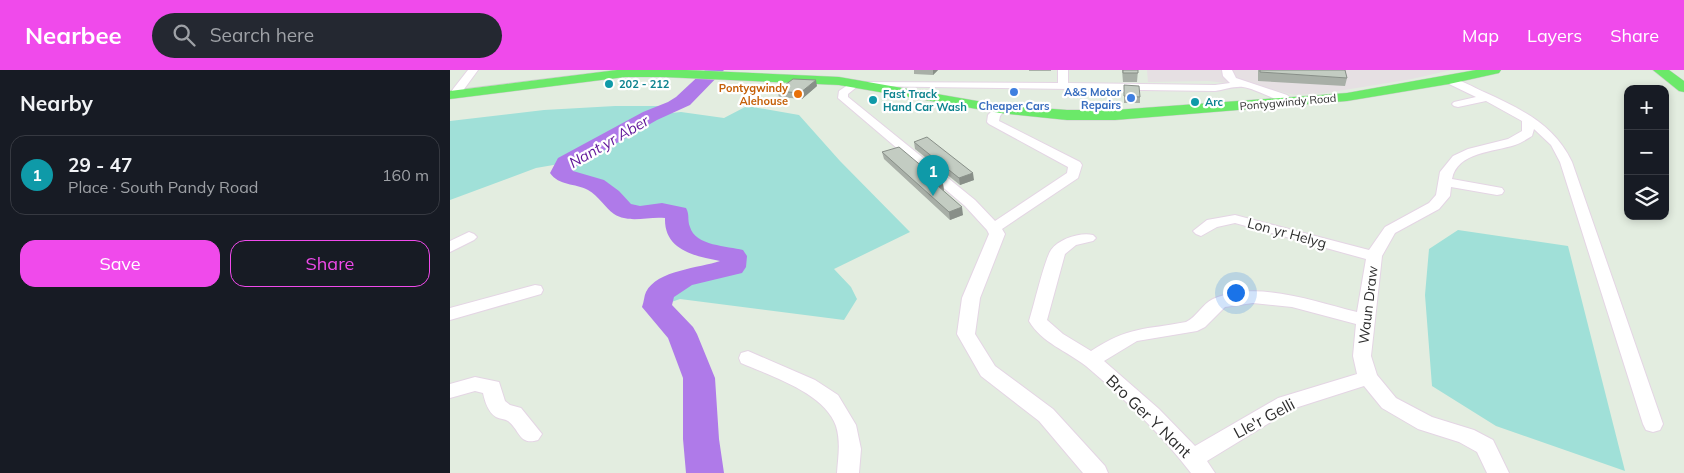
<!DOCTYPE html>
<html lang="en">
<head>
<meta charset="utf-8">
<style>
	body { margin:0; font-family:Mulish,sans-serif; background:#242831; color:#f1f3f6 }
	.controls { position:absolute; right:15px; top:15px; display:grid; overflow:hidden; border-radius:10px; box-shadow:0 2px 8px #0003 }
	.controls button { width:45px; height:45px; display:grid; place-items:center; padding:0; border:0; border-bottom:1px solid #363941; background:#171b24; color:#f1f3f6; font:25px sans-serif }
	.you { position:absolute; left:785px; top:222px; width:18px; height:18px; margin:-12px; border:4px solid #fff; border-radius:50%; background:#1a73e8; box-shadow:0 0 0 8px #1a73e833 }
	.badge { display:grid; place-items:center; width:32px; height:32px; border-radius:50%; background:#f04aeb; color:#fff; font-size:16px; font-weight:700 }
	.pin { position:absolute; translate:-50% -41px; filter:drop-shadow(0 1px 2px #0008) }
	.pin::after { content:''; position:absolute; top:26px; width:18px; height:15px; background:inherit; clip-path:polygon(0 0,100% 0,50% 100%) }
	.list { margin:0; padding:0; list-style:none }
	h2 { display:flex; justify-content:space-between; align-items:center; height:65px; margin:0; padding:0 20px; font-size:21px }
	h2 small { font-size:16px; font-weight:400; color:#9ea1a6 }
	.list li { display:grid; grid-template-columns:32px 1fr auto; gap:15px; align-items:center; box-sizing:border-box; height:80px; margin:0 10px 10px; padding:0 10px; border:1px solid #363941; border-radius:15px }
	.list b { display:block; font-size:19px; white-space:nowrap }
	.list p { margin:0; font-size:16px; white-space:nowrap; color:#9ea1a6 }
	.list em { font-size:16px; font-style:normal; color:#9ea1a6 }
	.actions { display:flex; gap:10px; padding:15px 20px }
	.actions a { flex:1; padding:11px 0; border:1px solid #f04aeb; border-radius:15px; text-align:center; font-size:18px; color:#f04aeb }
	.actions .main { background:#f04aeb; color:#fff }
	.icon { flex:none; width:28px; height:28px; fill:none; stroke:currentColor; stroke-width:2; stroke-linecap:round; stroke-linejoin:round }
	.map { position:relative; flex:none; width:1234px; height:403px; overflow:hidden }
	header { display:flex; align-items:center; gap:30px; box-sizing:border-box; height:70px; padding:0 25px; background:#f04aeb; color:#fff }
	header strong { font-size:24px }
	nav { display:flex; gap:28px; margin-inline-start:auto; font-size:18px }
	.search { width:350px; height:45px; background:#242831; display:flex; align-items:center; gap:12px; box-sizing:border-box; padding:0 18px; border-radius:28px; color:#9ea1a6; font-size:19px }
	main { display:flex }
	aside { flex:1; background:#171b24 }
	.map>svg:first-child { display:block }
	.industrial { fill:#e6e0e3 }
	.green { fill:#a0e0d8 }
	.lines { fill:none; stroke-linecap:round; stroke-linejoin:round }
	.river { fill:#af7ae9; fill-rule:evenodd }
	.minor-casing { stroke:#e4d5e4; stroke-width:2 }
	.major-casing { stroke:#cdcdcd; stroke-width:1 }
	.minor { fill:#fff; fill-rule:evenodd }
	.major { fill:#6be969; fill-rule:evenodd }
	.wall { fill:#a8afa7 }
	.shaded-wall { fill:#888f88 }
	.building { fill:#c3ccc2; stroke:#888f88 }
	.culture-dot { fill:#0f9aa8; stroke:#fff; stroke-width:2 }
	.shop-dot { fill:#3f7fe0; stroke:#fff; stroke-width:2 }
	.food-dot { fill:#e8710a; stroke:#fff; stroke-width:2 }
	.labels { text-anchor:middle; stroke-width:4.5; stroke-linejoin:round; paint-order:stroke }
	.far-culture-label { font-size:11px; font-weight:bold; fill:#0d838f; stroke:#fff; text-anchor:start }
	.far-food-label { font-size:11px; font-weight:bold; fill:#c56008; stroke:#fff; text-anchor:end }
	.far-shop-label { font-size:11px; font-weight:bold; fill:#366cbe; stroke:#fff; text-anchor:end }
	.far-street-label { font-size:11px; fill:#2d2d2d; stroke:#fff }
	.street-label { font-size:14px; fill:#2d2d2d; stroke:#fff }
	.water-label { font-size:15px; font-style:italic; fill:#5f1598; stroke:#fff }
	.near-street-label { font-size:16px; fill:#2d2d2d; stroke:#fff }
</style>
</head>
<body>
<header>
<strong>Nearbee</strong>
<div class="search"><svg class="icon" aria-label="search" viewBox="0 0 24 24"><circle cx="10" cy="10" r="6"/><path d="M15 15l6 6"/></svg>Search here</div>
<nav><a>Map</a><a>Layers</a><a>Share</a></nav>
</header>
<main>
<aside>
<h2>Nearby<small></small></h2>
<ul class="list">
<li><span class="badge" style="background:#0f9aa8">1</span><div><b>29 - 47</b><p>Place · South Pandy Road</p></div><em>160 m</em></li>
</ul>
<div class="actions"><a class="main">Save</a><a>Share</a></div>
</aside>
<div class="map">
<svg width="1234" height="403" viewBox="0 0 1234 403">
	<rect width="100%" height="100%" fill="#e3ede0"/>
	<!-- industrial -->
	<path class="industrial" d="M697,0H1001L962,9L876,23L844,25L814,17L758,11L698,12Z"/>
	<!-- green -->
	<path class="green" d="M165,36H225L203,45L231,42L274,48L297,36L349,45L390,91L460,162L384,199L401,217L407,229L394,250L230,229L207,237L210,223L233,208L281,197L284,187C265,182 236,181 227,159C226,155 227,147 227,143L212,140L190,143L173,139L161,126L146,115L120,108L111,103L115,93L86,98L0,130V51L94,40Z
		M1008,160L1118,176L1175,401L1046,356L982,316L975,225L979,179Z"/>
	<g class="lines">
		<!-- river -->
		<path class="river" d="M255,0H274L240,35L207,50L125,97L123,101L154,110L169,121L181,134L190,136L212,133L236,138C240,145 237,150 240,157C245,176 278,176 293,180L297,186L296,197L292,203L242,215L224,227L222,235L243,257L247,264L265,308L269,369L274,403H236L233,369V308L218,268L192,237C194,232 194,226 196,222C207,200 250,198 270,191C244,186 214,180 215,148C198,146 180,154 164,144C155,138 149,126 138,120C125,113 109,116 100,103L108,88L193,42L218,32L226,27Z"/>
		<defs>
			<path id="minor" d="M18,0H28L9,26H1L0,23Z
				M608,0H618V13L765,15L780,13L773,6L772,0H782L786,8L837,25L847,33L845,35C838,37 805,18 793,17C784,16 773,20 765,21L408,16L398,24V27L525,130L545,151L617,103L618,97L539,54L537,52L538,45L546,37H554L556,39L550,46L549,51L630,92L632,95L628,108L552,159L555,164L530,228L525,264L545,296L603,339L655,396L658,403H633L589,351L531,306L507,264L512,228L539,164L537,160L515,136L388,28L389,21L405,10L409,12L608,13Z
				M999,7C1011,10 1023,17 1034,22C1071,39 1104,54 1122,92L1213,354L1210,360L1203,362L1196,360L1193,354L1110,92L1101,75L1084,59L1082,66C1077,69 1071,73 1065,75C1044,82 1007,82 1002,109L1052,118L1054,121L1052,124L1047,125L1001,117L1000,126L989,139L945,163L932,186L921,286L927,305L946,328L982,347L1024,360L1043,370L1059,403H1037L1027,382L1009,372L968,359L932,338L914,316L842,339L757,391L765,403H741C711,364 674,328 636,296C617,281 592,273 579,251C584,236 594,191 601,180C609,169 630,162 643,165L646,168L643,171L626,175L615,184L597,250L613,264L641,281C679,256 695,260 736,252C747,247 752,234 763,229C808,210 862,231 907,242L916,189L785,153L767,157L751,166L746,164L743,161L757,150L785,145L919,180L935,157L979,133L986,125L990,102L1003,86L1018,79L1058,69L1072,61V51L1036,31L1008,37L1004,36L1002,34L1004,32L1026,27L995,12L994,10L995,8ZM803,233L842,237L906,254L903,286L907,304L828,328L745,376L709,339L654,291L687,271L747,261L755,257L775,237Z
				M19,162L24,164L27,167L24,170L0,182V171Z
				M85,215L91,216L93,220L91,224L0,250V238Z
				M298,281L365,310L388,325L406,355L411,379L409,403H387C388,388 391,372 386,356C375,323 321,306 291,293L289,288L291,283Z
				M25,307L49,312L55,331L60,335L71,338L92,364L88,370C69,376 70,360 58,351C55,349 50,349 46,347C38,342 35,332 33,323L25,321L0,328V314Z"/>
			<path id="major" d="M167,0H236L389,7L550,35L617,40H665L897,23L1026,0H1051L1049,3L999,14L897,31L665,50H617L550,43L389,15L213,7H175L0,29V21Z
				M1203,0H1219L1234,11V22L1229,21Z"/>
		</defs>
		<!-- minor casing -->
		<use href="#minor" class="minor-casing"/>
		<!-- major casing -->
		<use href="#major" class="major-casing"/>
		<!-- minor -->
		<use href="#minor" class="minor"/>
		<!-- major -->
		<use href="#major" class="major"/>
	</g>
	<!-- wall -->
	<path class="wall" d="M464,0H488L483,5L464,4Z
		M579,0H601V1H579Z
		M672,0H688L687,12H673Z
		M808,0H895L897,8L895,16L808,11Z
		M674,15L690,27V33H674Z
		M367,16L352,29L329,27L327,21Z
		M464,72L524,110L510,115L465,79Z
		M432,82L493,114L494,121L513,145L500,150L434,89Z"/>
	<!-- shaded-wall -->
	<path class="shaded-wall" d="M483,0H488L483,5Z
		M366,10L367,16L352,29L350,23Z
		M523,103L524,110L510,115L509,108Z
		M493,114L494,121L489,123L488,116Z
		M512,137L513,145L500,150L499,142Z"/>
	<!-- building -->
	<path class="building" d="M673,0H688V3H673Z
		M810,0H895L897,8L810,2Z
		M343,9L366,10L350,23L327,21Z
		M674,15L689,16L690,27L674,26Z
		M477,67L523,103L509,108L464,72Z
		M449,77L493,114L488,116L512,137L499,142L432,82Z"/>
	<!-- markers -->
	<g class="culture-dot">
		<circle cx="159" cy="14" r="5"/>
		<circle cx="423" cy="30" r="5"/>
		<circle cx="745" cy="32" r="5"/>
	</g>
	<g class="shop-dot">
		<circle cx="564" cy="22" r="5"/>
		<circle cx="681" cy="28" r="5"/>
	</g>
	<circle class="food-dot" cx="348" cy="24" r="5"/>
	<g class="labels">
		<!-- far-culture labels -->
		<g class="far-culture-label">
			<text x="169" y="18">202 - 212</text>
			<text x="433" y="28">Fast Track<tspan x="433" dy="13">Hand Car Wash</tspan></text>
			<text x="755" y="36">Arc</text>
		</g>
		<!-- far-food labels -->
		<g class="far-food-label">
			<text x="338" y="22">Pontygwindy<tspan x="338" dy="13">Alehouse</tspan></text>
		</g>
		<!-- far-shop labels -->
		<g class="far-shop-label">
			<text x="671" y="26">A&amp;S Motor<tspan x="671" dy="13">Repairs</tspan></text>
			<text x="564" y="40" text-anchor="middle">Cheaper Cars</text>
		</g>
		<!-- far-street labels -->
		<g class="far-street-label">
			<text transform="translate(838 32) rotate(-5)" y="4">Pontygwindy Road</text>
		</g>
		<!-- street labels -->
		<g class="street-label">
			<text transform="translate(837 163) rotate(15)" y="5">Lon yr Helyg</text>
			<text transform="translate(918 235) rotate(-83)" y="5">Waun Draw</text>
		</g>
		<!-- water labels -->
		<g class="water-label">
			<text transform="translate(159 72) rotate(-30)" y="5">Nant yr Aber</text>
		</g>
		<!-- near-street labels -->
		<g class="near-street-label">
			<text transform="translate(699 346) rotate(44)" y="6">Bro Ger Y Nant</text>
			<text transform="translate(814 348) rotate(-28)" y="6">Lle'r Gelli</text>
		</g>
	</g>
</svg>
<div class="controls">
<button>+</button>
<button>−</button>
<button><svg class="icon" aria-label="layers" viewBox="0 0 24 24"><path d="M12 4l9 5-9 5-9-5zM3 14l9 5 9-5"/></svg></button>
</div>
<div class="you"></div>
<div class="pin badge" style="left:483px;top:126px;background:#0f9aa8">1</div>
</div>
</main>
</body>
</html>
